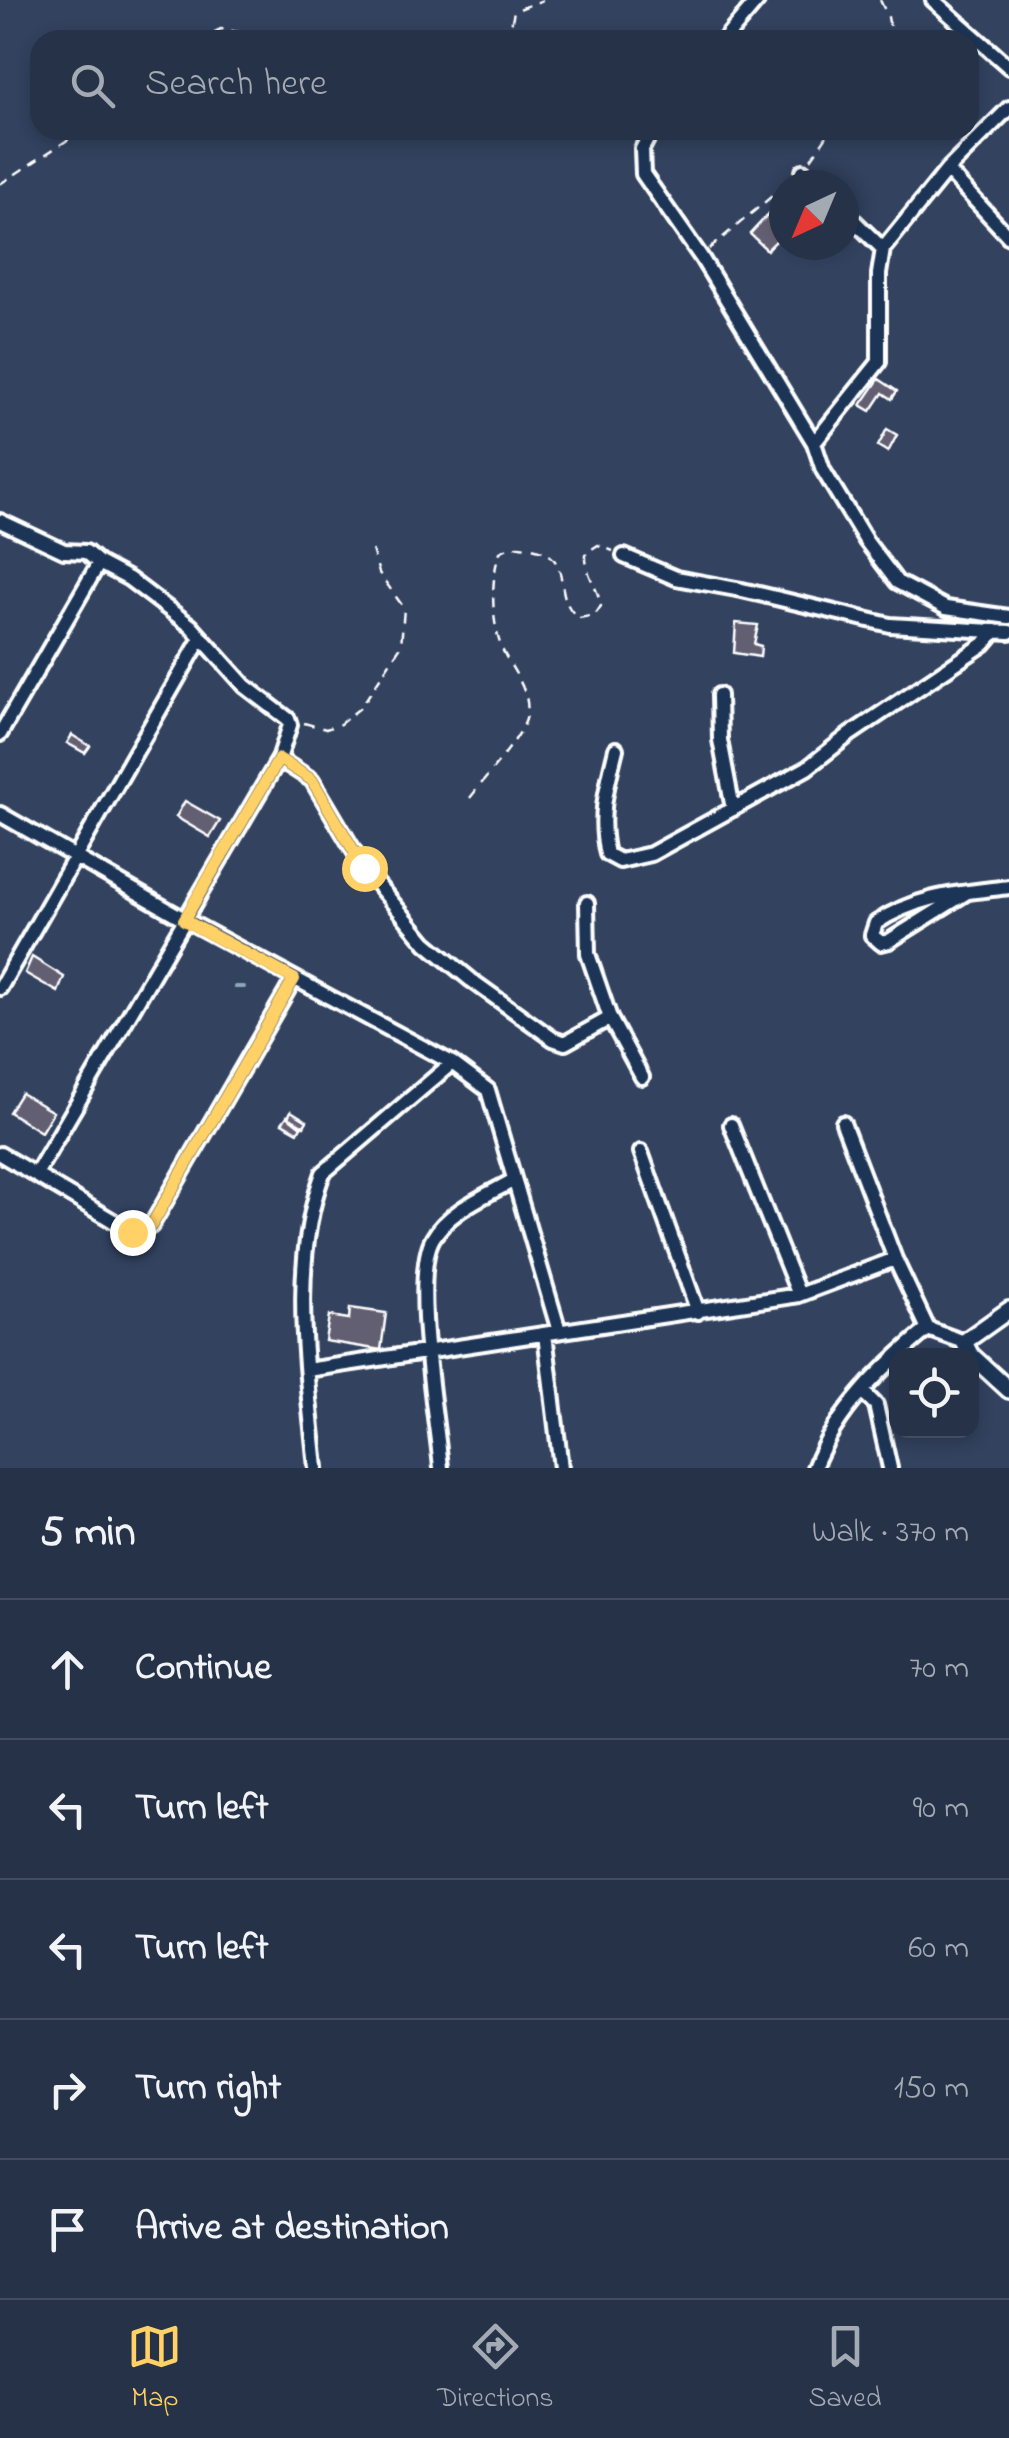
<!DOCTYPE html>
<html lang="en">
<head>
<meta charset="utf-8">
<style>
	body { margin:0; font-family:"Indie Flower",sans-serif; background:#2e3a4e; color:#f1f3f6 }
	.controls { position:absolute; right:30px; bottom:30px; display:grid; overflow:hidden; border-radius:20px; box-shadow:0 5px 15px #0003 }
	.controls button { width:90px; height:90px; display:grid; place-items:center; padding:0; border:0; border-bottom:2px solid #424d60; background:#263247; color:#f1f3f6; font:50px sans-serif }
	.compass { position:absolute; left:769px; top:170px; width:90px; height:90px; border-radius:50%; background:#263247; box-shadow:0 5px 15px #0003; rotate:224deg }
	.stop { position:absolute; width:30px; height:30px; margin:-22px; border:8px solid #ffd166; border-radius:50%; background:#fff }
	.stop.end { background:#ffd166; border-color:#fff; box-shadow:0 2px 10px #0008 }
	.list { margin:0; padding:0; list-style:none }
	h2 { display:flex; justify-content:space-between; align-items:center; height:130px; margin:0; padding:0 40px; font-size:42px }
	h2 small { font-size:32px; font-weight:400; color:#a4aab4 }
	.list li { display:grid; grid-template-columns:65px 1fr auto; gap:30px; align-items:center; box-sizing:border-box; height:140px; padding:0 40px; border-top:2px solid #424d60 }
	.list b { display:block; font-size:38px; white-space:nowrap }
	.list em { font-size:32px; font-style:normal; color:#a4aab4 }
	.icon { flex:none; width:55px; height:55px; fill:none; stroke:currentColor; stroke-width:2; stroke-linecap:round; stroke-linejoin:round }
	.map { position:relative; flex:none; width:1009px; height:1468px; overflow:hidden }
	.search { position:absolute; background:#263247; box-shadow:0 5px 15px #0003; left:30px; right:30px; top:30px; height:110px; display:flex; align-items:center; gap:25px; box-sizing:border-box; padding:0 35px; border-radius:30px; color:#a4aab4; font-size:38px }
	.sheet { height:830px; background:#263247 }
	nav { display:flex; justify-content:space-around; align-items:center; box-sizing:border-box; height:140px; border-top:2px solid #424d60; background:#263247; font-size:28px; color:#a4aab4 }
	nav a { display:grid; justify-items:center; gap:5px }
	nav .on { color:#ffd166 }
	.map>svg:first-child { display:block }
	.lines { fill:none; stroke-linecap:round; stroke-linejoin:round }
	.stream { stroke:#8fa7ba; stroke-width:4 }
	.building { fill:#645f72; stroke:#fff; stroke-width:2.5 }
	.minor-casing { stroke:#fff; stroke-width:20 }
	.tertiary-casing { stroke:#fff; stroke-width:22 }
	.path { stroke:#fff; stroke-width:2.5; stroke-dasharray:10 8; stroke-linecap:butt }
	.minor { stroke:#1d3557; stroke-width:12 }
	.tertiary { stroke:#1d3557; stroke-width:15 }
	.route { stroke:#ffd166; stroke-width:12 }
</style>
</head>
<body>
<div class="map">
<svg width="1009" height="1468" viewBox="0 0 1009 1468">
	<rect width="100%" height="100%" fill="#32425f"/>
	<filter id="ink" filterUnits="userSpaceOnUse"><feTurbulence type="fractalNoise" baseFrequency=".01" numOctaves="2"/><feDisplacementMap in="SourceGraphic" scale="20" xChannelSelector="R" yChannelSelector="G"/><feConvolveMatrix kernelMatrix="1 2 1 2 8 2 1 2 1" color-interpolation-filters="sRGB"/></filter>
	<g filter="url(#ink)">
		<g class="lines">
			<!-- stream -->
			<path class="stream" d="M235,987H244"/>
		</g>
		<!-- building -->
		<path class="building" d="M775,207L784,216V224L775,234L779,238L767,250L750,234Z
			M879,379L897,391L892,399L883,393L871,411L861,405Z
			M887,429L897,435L888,452L878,446Z
			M736,623L758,625L754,644L761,646L760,657L734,653Z
			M72,735L90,746L85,753L67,743Z
			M185,801L220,821L210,837L176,817Z
			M32,957L64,977L58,992L25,973Z
			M21,1093L53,1112L41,1132L9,1112Z
			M291,1111L307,1121L304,1126L288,1117Z
			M287,1116L301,1127L298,1132L282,1123Z
			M350,1308L386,1313L381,1350L325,1341L329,1316L349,1319Z"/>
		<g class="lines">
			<defs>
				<path id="minor" d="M933,0L1009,67
					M724,40L758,0
					M652,130L642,149L643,174L701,257L814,443L823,470L866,541L897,582L946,608L1009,617
					M947,170L1009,237
					M803,171L817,185
					M844,211L883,249
					M814,443L879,362V274L883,249L947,170L1009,108
					M0,521L64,551L86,552L99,563L0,734
					M624,556L676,578L742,590L890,625L1009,632
					M719,695L720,740L733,809
					M616,749C607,786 598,816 607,854L620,861L651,854L807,768L849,735L984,644L995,631
					M279,759L312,780L364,868L426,943L471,980L553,1039L565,1043L610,1018
					M0,814L184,919L452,1063L488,1090L559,1331
					M966,893L889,941L881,943L872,935L876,923C917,895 961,893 1009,887
					M587,903L588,954L610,1018L642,1077
					M0,988L201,638
					M843,1123L895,1259L928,1329
					M731,1125L799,1295
					M641,1152L698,1312
					M0,1154L132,1232L142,1231L151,1226L294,979
					M36,1174L279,759L290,725L288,719L245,686L191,626L129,579L99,563
					M545,1334L561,1468
					M307,1370L799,1295L895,1259
					M863,1392L876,1405L890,1468
					M316,1468C307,1371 289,1266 323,1173L452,1063
					M441,1468C437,1420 411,1275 433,1238C449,1210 488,1195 514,1180
					M814,1468C836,1411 882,1367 928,1329L964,1342"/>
				<path id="tertiary" d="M971,1356L964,1342L1009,1310
					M972,1356L1009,1390"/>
			</defs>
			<!-- minor casing -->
			<use href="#minor" class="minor-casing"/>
			<!-- tertiary casing -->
			<use href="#tertiary" class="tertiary-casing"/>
			<!-- path -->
			<path class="path" d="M880,0L888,17L892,40
				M198,40L221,29L285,40
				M508,40L514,11L543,0
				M811,159L831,130
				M0,184L83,130
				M709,249L784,186
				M304,723L326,729L340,724L361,707L401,646L404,608L379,573L372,550
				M470,798C483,781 519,739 525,722C535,696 513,672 503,651C491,625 490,577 500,552C512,545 518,545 532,548C577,557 549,596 579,618L595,615L601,606C597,584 585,576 586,553L598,545L613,551"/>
			<!-- minor -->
			<use href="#minor" class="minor"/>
			<!-- tertiary -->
			<use href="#tertiary" class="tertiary"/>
		</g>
	</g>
	<g class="lines" filter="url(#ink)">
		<!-- route -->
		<path class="route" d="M132,1232L142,1231L151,1226L294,979L184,920L279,759L312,780L364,868"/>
	</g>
</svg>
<div class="controls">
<button><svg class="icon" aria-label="locate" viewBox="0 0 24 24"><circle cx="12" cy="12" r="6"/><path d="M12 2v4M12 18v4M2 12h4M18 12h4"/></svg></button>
</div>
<svg class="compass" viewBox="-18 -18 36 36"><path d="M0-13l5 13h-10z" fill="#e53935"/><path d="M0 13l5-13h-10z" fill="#a4aab4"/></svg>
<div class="stop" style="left:364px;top:868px"></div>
<div class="stop end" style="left:132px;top:1232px"></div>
<div class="search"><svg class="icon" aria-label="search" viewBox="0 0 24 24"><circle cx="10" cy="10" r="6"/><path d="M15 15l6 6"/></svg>Search here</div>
</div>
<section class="sheet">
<h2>5 min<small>Walk · 370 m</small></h2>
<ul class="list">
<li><svg class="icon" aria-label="ahead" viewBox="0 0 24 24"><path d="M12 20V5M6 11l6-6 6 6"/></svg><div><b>Continue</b></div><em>70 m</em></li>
<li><svg class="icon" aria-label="left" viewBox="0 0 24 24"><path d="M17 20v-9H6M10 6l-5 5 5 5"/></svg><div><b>Turn left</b></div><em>90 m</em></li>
<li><svg class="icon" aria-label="left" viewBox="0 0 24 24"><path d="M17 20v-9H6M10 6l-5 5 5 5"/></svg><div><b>Turn left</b></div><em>60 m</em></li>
<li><svg class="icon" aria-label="right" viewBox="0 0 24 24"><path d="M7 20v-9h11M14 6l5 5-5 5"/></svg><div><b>Turn right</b></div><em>150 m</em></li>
<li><svg class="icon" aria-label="arrive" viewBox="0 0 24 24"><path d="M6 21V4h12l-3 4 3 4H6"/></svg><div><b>Arrive at destination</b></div></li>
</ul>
</section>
<nav>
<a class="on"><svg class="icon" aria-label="map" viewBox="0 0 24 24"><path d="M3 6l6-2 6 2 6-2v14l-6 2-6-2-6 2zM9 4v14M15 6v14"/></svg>Map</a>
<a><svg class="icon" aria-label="directions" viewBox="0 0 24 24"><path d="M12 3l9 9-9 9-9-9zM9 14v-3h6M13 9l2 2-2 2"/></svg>Directions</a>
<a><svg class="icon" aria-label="saved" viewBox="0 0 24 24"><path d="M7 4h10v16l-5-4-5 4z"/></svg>Saved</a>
</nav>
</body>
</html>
